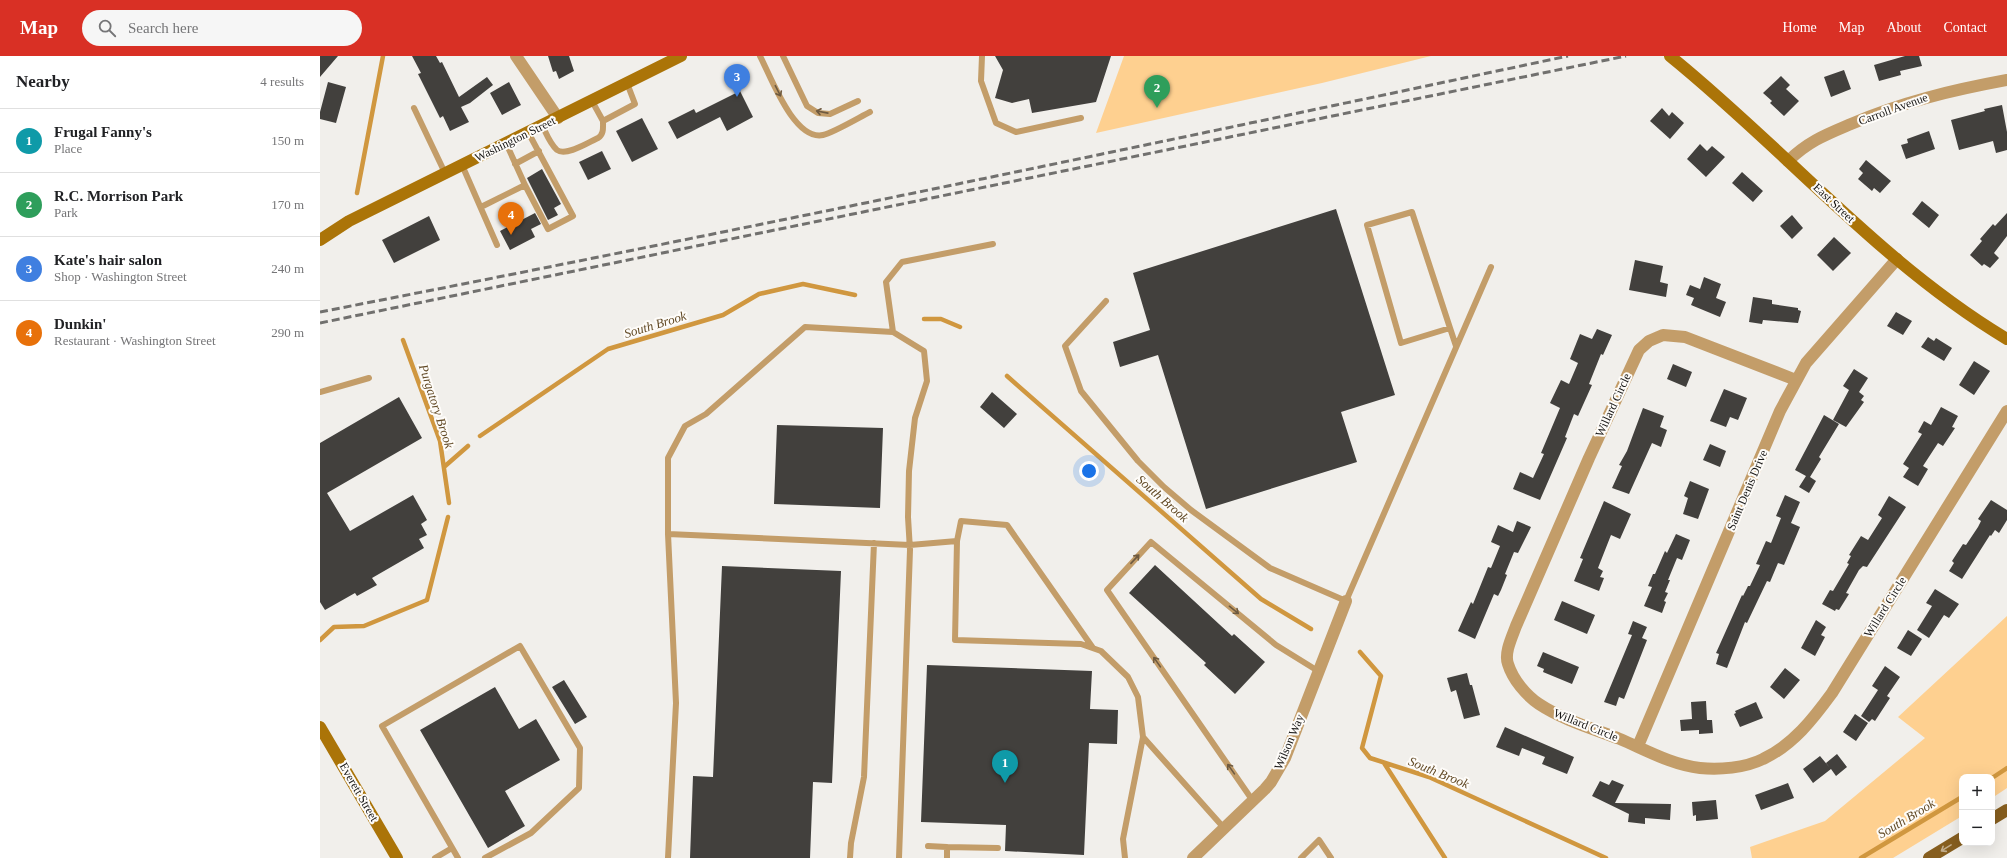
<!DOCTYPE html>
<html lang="en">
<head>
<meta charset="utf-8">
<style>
	body { margin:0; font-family:"Times New Roman",serif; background:#f6f6f6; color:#202124 }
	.controls { position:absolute; right:12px; bottom:12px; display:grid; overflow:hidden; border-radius:8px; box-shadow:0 4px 16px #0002 }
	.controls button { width:36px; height:36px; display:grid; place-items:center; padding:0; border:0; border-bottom:1px solid #e0e0e0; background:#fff; color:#202124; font:20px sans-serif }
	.you { position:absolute; left:769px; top:415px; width:14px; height:14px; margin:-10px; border:3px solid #fff; border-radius:50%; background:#1a73e8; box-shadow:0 0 0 6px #1a73e833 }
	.badge { display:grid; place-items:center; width:26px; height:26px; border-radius:50%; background:#d93025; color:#fff; font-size:13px; font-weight:700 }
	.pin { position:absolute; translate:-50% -33px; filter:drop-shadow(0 1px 2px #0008) }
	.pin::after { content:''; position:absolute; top:21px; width:14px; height:12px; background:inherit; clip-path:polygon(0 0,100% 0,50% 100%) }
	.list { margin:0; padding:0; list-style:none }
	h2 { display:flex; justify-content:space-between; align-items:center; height:52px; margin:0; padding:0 16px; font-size:17px }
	h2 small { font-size:13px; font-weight:400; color:#757577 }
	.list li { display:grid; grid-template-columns:26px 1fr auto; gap:12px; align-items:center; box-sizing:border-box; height:64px; padding:0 16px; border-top:1px solid #e0e0e0 }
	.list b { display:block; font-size:15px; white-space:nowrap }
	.list p { margin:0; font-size:13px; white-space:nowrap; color:#757577 }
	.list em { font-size:13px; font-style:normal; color:#757577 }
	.icon { flex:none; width:22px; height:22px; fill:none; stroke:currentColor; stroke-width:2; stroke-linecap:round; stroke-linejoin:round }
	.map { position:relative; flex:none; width:1687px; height:802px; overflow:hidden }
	header { display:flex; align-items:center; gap:24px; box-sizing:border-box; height:56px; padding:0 20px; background:#d93025; color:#fff }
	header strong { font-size:19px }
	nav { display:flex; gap:22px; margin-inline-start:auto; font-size:14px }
	.search { width:280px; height:36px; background:#f6f6f6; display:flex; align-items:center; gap:10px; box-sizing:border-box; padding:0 14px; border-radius:22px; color:#757577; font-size:15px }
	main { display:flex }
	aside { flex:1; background:#fff }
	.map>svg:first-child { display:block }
	.green { fill:#fed090 }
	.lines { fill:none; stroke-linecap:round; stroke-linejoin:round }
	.stream { stroke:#d0973f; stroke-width:4.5 }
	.building { fill:#42403d }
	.lane { stroke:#c39d69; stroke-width:6 }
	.street { stroke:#c39d69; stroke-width:12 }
	.secondary { stroke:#ab7408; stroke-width:12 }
	.primary { stroke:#865e1f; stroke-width:12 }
	.rail { stroke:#71706e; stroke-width:3; stroke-dasharray:8 4; stroke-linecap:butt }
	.oneway { stroke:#6e5a40 }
	.oneway2 { stroke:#c2ad8c }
	.labels { text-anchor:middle; stroke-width:4; stroke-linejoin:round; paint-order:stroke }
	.street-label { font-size:12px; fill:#181716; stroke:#fefcf9 }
	.water-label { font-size:13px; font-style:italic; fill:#624a26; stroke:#fefcf9 }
</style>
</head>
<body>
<header>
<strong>Map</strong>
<div class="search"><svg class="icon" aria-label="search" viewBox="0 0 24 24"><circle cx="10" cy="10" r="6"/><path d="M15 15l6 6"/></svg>Search here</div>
<nav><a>Home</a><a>Map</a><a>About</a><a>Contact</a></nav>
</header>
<main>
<aside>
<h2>Nearby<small>4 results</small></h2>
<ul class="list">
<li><span class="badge" style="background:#0f9aa8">1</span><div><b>Frugal Fanny's</b><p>Place</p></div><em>150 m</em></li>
<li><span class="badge" style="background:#2e9e5b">2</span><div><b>R.C. Morrison Park</b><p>Park</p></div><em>170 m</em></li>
<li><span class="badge" style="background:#3f7fe0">3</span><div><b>Kate's hair salon</b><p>Shop · Washington Street</p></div><em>240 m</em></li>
<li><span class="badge" style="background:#e8710a">4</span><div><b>Dunkin'</b><p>Restaurant · Washington Street</p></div><em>290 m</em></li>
</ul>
</aside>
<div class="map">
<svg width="1687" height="802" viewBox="0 0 1687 802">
	<rect width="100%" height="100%" fill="#f1efeb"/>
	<!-- green -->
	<path class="green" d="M804,0H1111L1002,27L776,77Z
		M1687,560V732L1672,742V721H1642V760L1573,802H1432L1430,791L1505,765L1605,682L1578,661Z"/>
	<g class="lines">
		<!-- stream -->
		<path class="stream" d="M37,137L63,0
			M604,263H621L640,271
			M83,284L120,385L129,447
			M687,320L941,543L991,573
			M160,380L288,293L403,259L439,238L483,228L535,239
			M124,411L148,390
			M0,584L14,571L44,570L107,544L128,461
			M1040,596L1061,620L1042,692L1050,702L1109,721L1286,802
			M1064,707L1125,802
			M1672,722L1687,712
			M1541,802L1642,741"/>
	</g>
	<!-- building -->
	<path class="building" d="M0,0H18L0,21Z
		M92,0H116L120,7L122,6L139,41L167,21L173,29L150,47L141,51L149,66L130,75L123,60L120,62L98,18L101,17Z
		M228,0H249L254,15L239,23L236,15L233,16Z
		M675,0H791L776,46L712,57L709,43L692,47L675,42L683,14Z
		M1585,0H1599L1602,10L1580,15L1581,19L1559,25L1554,9Z
		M1524,14L1531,33L1511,41L1504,21Z
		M1461,20L1470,29L1466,33L1479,45L1464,60L1450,47L1452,45L1443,37Z
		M8,26L26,31L16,67L0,63V56Z
		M189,26L201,49L182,59L170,37Z
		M420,35L433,61L407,75L400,61L357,83L348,66L374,53L376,57Z
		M1682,49L1687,76V94L1676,97L1673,85L1639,94L1631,64L1665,55L1664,53Z
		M1342,52L1349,60L1352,56L1364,67L1350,83L1330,65Z
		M322,62L338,93L312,106L296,75Z
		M1609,75L1615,93L1586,103L1581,89L1588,87L1587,83Z
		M1380,88L1387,95L1392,90L1405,101L1386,121L1367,103Z
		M282,95L291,113L268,124L259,106Z
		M1546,104L1571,125L1560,137L1554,132L1552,135L1538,123L1543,117L1539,113Z
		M222,113L241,148L234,152L238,159L228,164L207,122Z
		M1422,116L1443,135L1433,146L1412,127Z
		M1602,145L1619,159L1609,172L1592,158Z
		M1016,153L1075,339L1021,356L1037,406L886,453L838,299L800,311L793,286L830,274L813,217Z
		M215,157L221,168L211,173L215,181L190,194L180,175Z
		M1687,157V180L1674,197L1679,202L1670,212L1664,208L1662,210L1650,199L1662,185L1660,183L1673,168L1675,170Z
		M1472,159L1483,172L1472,183L1460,170Z
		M109,160L120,184L74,207L62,184Z
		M1514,181L1531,197L1513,215L1497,199Z
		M1315,204L1343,210L1340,226L1348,228L1346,241L1309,234Z
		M1384,221L1401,228L1396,242L1406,246L1400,261L1371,249L1374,242L1366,239L1370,229L1380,233Z
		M1433,241L1452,244V248L1478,252V254L1481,255L1478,267L1443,264L1442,268L1429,266Z
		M1576,256L1592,265L1583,279L1567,270Z
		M1277,273L1292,279L1283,299L1281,298L1269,328L1272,329L1258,360L1254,358L1245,381L1247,382L1220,444L1193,433L1200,416L1213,422L1224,398L1221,397L1240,352L1230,347L1241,324L1249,328L1258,307L1250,303L1260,278L1272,283Z
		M1608,281L1614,285L1616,282L1632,292L1624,305L1601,291Z
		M1654,305L1670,315L1654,339L1639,329Z
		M1353,308L1372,316L1366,331L1347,323Z
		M1534,313L1548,322L1539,336L1544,340L1541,344L1544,346L1526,371L1513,364L1529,334L1523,330Z
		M1404,333L1427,342L1418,364L1410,361L1406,371L1390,365Z
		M672,336L697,358L684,372L660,351Z
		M79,341L102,382L7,437L30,475L93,439L107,464L101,468L107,479L99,483L104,492L52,522L57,529L37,540L35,537L5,554L0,546V387Z
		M1621,351L1638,360L1632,371L1635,372L1623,390L1618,387L1603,410L1608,413L1598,430L1583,421L1589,412L1583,408L1602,378L1598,376L1604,365L1611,369Z
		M1323,352L1344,360L1340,371L1347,374L1341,391L1332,387L1309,438L1292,432L1302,410L1299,409L1307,395Z
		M1504,359L1519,368L1499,401L1501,403L1490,421L1496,425L1489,437L1479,431L1486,420L1475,414Z
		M457,369L563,372L560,452L454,448Z
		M1390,388L1406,395L1400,411L1383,404Z
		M1370,425L1389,433L1378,463L1363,458L1368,442L1364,440Z
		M1465,439L1480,446L1471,467L1480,471L1464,509L1458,507L1450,526L1447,525L1427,567L1425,566L1407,612L1396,608L1399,598L1396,597L1422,539L1423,540L1428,530H1430L1440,509L1436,508L1446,485L1451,487L1461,462L1456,460Z
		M1569,440L1586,451L1547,511L1543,510L1539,514L1526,537L1529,538L1519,554L1516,553L1515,555L1502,548L1510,534L1513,535L1529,508L1527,507L1531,500L1529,499L1541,480L1548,484L1562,462L1558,459Z
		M1671,444L1687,454V464L1679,477L1675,474L1671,480L1670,479L1642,523L1629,515L1634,507L1632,505L1643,488L1646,489L1658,471L1661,465L1658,463Z
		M1284,445L1311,458L1300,483L1291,479L1278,512L1283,515L1280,521L1284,522L1279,535L1254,525L1263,503L1260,502Z
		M1197,465L1211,471L1198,497L1194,496L1185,518L1187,519L1181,534L1178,540L1174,538L1155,583L1138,575L1151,546L1153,548L1168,511L1171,512L1180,490L1171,486L1178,469L1193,476Z
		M1356,478L1370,484L1362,504L1357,502L1348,524H1350L1345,536L1348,537L1344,545L1346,546L1342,557L1324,550L1332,531L1328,530L1333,518H1335L1345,495L1347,497Z
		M835,509L912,580L914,578L945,606L915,638L884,609L886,607L809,537Z
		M402,510L521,515L512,727L493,726L490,802H370L373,720L393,721Z
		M1615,533L1639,548L1629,562L1624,559L1609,582L1597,574L1612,550L1606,547Z
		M1242,545L1275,559L1267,578L1234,564Z
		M1496,564L1506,571L1501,579L1505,581L1495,600L1481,592Z
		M1313,565L1327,571L1322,582L1327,584L1304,643L1299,641L1296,650L1284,646L1312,579L1308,578Z
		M1588,574L1602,583L1591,600L1577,592Z
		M1223,596L1259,611L1252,628L1223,616L1224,613L1217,610Z
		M607,609L772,615L770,653L798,654L797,688L769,687L764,799L685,795L686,769L601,766Z
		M1565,610L1580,621L1567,640L1570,642L1555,665L1552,663L1549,666L1541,660L1558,634L1552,630Z
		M1465,612L1480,624L1464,643L1450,631Z
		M1147,617L1150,629H1152L1160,659L1144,663L1136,634L1131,636L1127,622Z
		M244,624L267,661L255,668L232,631Z
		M175,631L199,673L216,663L240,704L185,735L205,770L168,792L100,674Z
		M1386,645L1387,664H1392L1393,677L1379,678V674L1361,675L1360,664L1372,663L1371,646Z
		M1436,646L1443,662L1420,671L1414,658L1416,657L1415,655Z
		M1535,658L1548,667L1536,685L1523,676Z
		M1185,671L1254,701L1247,718L1222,708L1225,701L1202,692L1199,700L1176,691Z
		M1517,698L1527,711L1516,720L1511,713L1493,727L1483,713L1500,700L1510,712L1506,707Z
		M1292,724L1304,729L1295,747L1351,748L1350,764L1325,762V768L1308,766L1309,758L1272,740L1280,725L1289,729Z
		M1468,727L1474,742L1441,754L1435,739Z
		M1396,744L1398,763L1376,765V759L1373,760L1372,746Z"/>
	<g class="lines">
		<!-- lane -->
		<path class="lane" d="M440,0C451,21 474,85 503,79C513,77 540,61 550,56
			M463,0L487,50L498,57L510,58L538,45
			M662,0L661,25L676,67L696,76L761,62
			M272,45L283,65
			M94,52L125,117
			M222,69C226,77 230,88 237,94C246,101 269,86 278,82C284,78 283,72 283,65L315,48L307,27
			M195,108L219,95
			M142,109L177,189
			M205,129L228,173L253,160L208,76
			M161,151L205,129L186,87
			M786,245L745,290L761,335L818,405L844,431L871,454L950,512L1026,545L1171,211
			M1130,272L1081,287L1047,169L1092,156L1130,272L1136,290
			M573,276L566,226L582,206L673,188
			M0,336L49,322
			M348,478V402L365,370L386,358L485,271L573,276L604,295L607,325L595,362L589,415L588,461L590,494L579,802
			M637,485L641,465L687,469L773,592
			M823,681L904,772
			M933,745L787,534L831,486L956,589L998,615
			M608,790L627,791
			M115,802L132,792
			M138,802L62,670L200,590L260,692L259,732L211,777L165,802
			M348,802L356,647L348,478L590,489L637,485L635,584L761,588L781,595L808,621L818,641L823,681L803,783L805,802
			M530,802L531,787L544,721L554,487
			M627,802V791L678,792
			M981,802L999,784L1011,802"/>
		<!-- street -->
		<path class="street" d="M196,0L238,62
			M1468,105C1489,85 1505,79 1531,68C1582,46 1633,34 1687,24
			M1476,324L1365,281L1343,279L1329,285L1319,294L1269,402L1196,570C1192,581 1184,597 1188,608C1193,624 1206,639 1219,648C1243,664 1274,673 1300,683C1326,694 1352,709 1380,712C1399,714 1425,712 1443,703C1473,689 1493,663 1512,637L1687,355
			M1318,690L1460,355L1486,307L1577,203
			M873,802L945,733L951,726L965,702L1026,545"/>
		<!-- secondary -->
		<path class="secondary" d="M1350,0C1464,92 1560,207 1687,283
			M0,184L29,165L361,0
			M0,671L77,802"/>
		<!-- primary -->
		<path class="primary" d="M1672,763L1687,754
			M1609,802L1642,782"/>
		<!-- rail -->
		<path class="rail" d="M0,256C417,175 833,88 1248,0
			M0,267L1306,0"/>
	</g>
	<!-- one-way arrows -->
	<defs><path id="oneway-shaft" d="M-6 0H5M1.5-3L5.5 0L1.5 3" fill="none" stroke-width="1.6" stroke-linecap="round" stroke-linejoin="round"/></defs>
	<g class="oneway">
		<use href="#oneway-shaft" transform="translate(458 35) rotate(63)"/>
		<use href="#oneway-shaft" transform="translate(502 56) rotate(-169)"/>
		<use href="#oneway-shaft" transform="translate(815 503) rotate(-47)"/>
		<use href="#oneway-shaft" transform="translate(914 554) rotate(39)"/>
		<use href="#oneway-shaft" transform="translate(837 606) rotate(-125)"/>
		<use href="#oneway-shaft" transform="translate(911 713) rotate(-125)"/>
	</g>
	<use class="oneway2" href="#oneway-shaft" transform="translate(1626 792) rotate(148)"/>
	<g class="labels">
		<!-- street labels -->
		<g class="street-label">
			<text transform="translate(1573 53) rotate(-20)" y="4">Carroll Avenue</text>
			<text transform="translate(195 83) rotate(-26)" y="4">Washington Street</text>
			<text transform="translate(1514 147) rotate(43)" y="4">East Street</text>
			<text transform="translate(1293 349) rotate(-65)" y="4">Willard Circle</text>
			<text transform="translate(1427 434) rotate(-67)" y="4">Saint Denis Drive</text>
			<text transform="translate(1565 551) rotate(-58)" y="4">Willard Circle</text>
			<text transform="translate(1266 669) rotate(22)" y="4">Willard Circle</text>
			<text transform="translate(969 686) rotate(-67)" y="4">Wilson Way</text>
			<text transform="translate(39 736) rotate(60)" y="4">Everett Street</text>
		</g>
		<!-- water labels -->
		<g class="water-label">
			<text transform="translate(335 268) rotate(-17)" y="5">South Brook</text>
			<text transform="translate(117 350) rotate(72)" y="5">Purgatory Brook</text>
			<text transform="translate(843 442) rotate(41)" y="5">South Brook</text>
			<text transform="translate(1119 716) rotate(22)" y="5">South Brook</text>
			<text transform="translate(1586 762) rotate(-31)" y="5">South Brook</text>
		</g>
	</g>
</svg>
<div class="controls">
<button>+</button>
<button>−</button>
</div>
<div class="you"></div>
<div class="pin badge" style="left:685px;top:727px;background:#0f9aa8">1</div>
<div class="pin badge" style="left:837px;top:52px;background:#2e9e5b">2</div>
<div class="pin badge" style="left:417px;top:41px;background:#3f7fe0">3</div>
<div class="pin badge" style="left:191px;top:179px;background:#e8710a">4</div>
</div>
</main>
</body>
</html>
